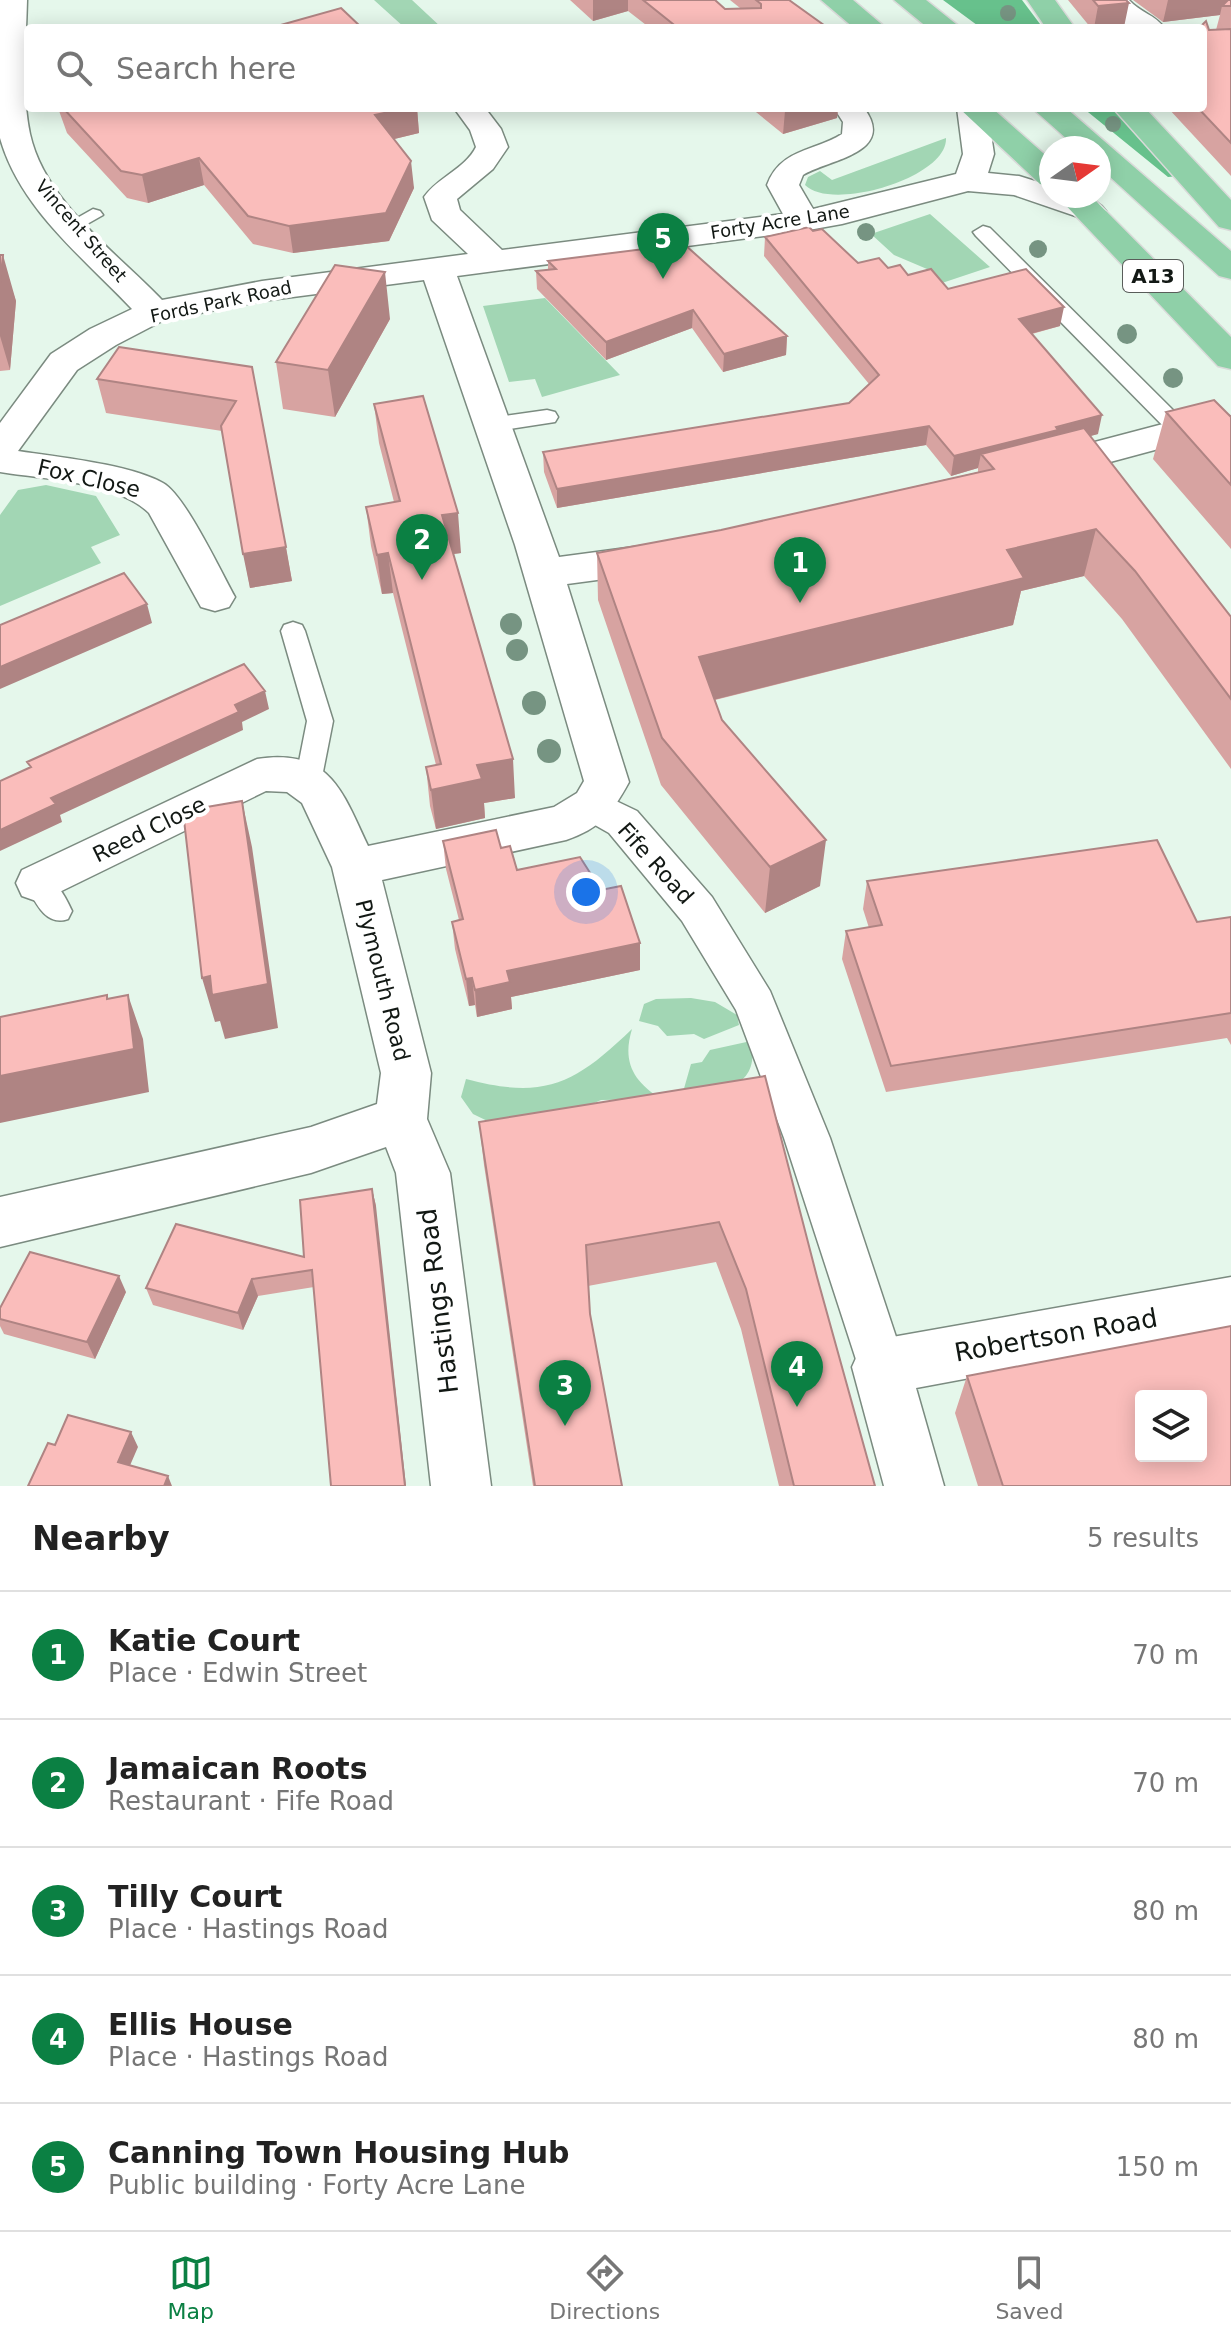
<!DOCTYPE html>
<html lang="en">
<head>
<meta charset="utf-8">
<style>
	body { margin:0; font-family:"DejaVu Sans",sans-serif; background:#f6f6f6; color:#222 }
	.controls { position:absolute; right:24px; bottom:24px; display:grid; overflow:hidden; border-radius:8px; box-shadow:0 4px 20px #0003 }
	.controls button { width:72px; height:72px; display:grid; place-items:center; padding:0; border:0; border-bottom:2px solid #e0e0e0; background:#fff; color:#222; font:40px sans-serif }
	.compass { position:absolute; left:1039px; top:136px; width:72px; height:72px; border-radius:50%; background:#fff; box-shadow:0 4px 20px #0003; rotate:76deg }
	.you { position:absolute; left:586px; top:892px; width:28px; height:28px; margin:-20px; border:6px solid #fff; border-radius:50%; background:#1a73e8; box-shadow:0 0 0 12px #1a73e833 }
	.badge { display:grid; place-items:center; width:52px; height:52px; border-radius:50%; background:#0b8043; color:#fff; font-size:26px; font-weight:700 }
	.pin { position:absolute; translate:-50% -66px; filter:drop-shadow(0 2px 4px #0008) }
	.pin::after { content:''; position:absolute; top:42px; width:28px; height:24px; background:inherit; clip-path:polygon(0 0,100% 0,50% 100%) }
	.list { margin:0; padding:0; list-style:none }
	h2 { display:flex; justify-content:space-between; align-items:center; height:104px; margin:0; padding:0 32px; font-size:34px }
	h2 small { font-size:26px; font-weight:400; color:#767676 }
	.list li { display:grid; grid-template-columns:52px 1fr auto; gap:24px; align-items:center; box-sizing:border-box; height:128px; padding:0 32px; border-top:2px solid #e0e0e0 }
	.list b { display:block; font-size:30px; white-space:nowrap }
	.list p { margin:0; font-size:26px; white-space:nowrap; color:#767676 }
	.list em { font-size:26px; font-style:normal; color:#767676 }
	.icon { flex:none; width:44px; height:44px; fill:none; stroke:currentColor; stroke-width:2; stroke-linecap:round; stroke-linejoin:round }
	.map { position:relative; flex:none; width:1231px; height:1486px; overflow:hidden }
	.search { position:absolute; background:#fff; box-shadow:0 4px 20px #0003; left:24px; right:24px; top:24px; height:88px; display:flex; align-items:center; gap:20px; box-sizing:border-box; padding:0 28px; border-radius:8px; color:#767676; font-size:30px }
	.sheet { height:744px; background:#fff }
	nav { display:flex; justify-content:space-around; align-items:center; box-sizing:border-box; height:112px; border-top:2px solid #e0e0e0; background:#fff; font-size:22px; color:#767676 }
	nav a { display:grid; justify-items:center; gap:4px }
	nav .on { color:#0b8043 }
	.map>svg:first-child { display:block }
	.green { fill:#a2d6b4 }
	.forest { fill:#67c18c }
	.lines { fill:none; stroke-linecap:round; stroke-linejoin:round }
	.service-casing { stroke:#7b8b80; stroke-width:3 }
	.pedestrian-casing { stroke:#7b8b80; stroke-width:3 }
	.minor-casing { stroke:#7b8b80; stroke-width:3 }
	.trunk-casing { stroke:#d9dad9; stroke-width:3 }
	.service { fill:#fff; fill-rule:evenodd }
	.pedestrian { fill:#fff; fill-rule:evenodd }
	.minor { fill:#fff; fill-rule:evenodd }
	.trunk { fill:#8fd0a8; fill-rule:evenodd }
	.tree { fill:#769482 }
	.wall { fill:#d7a3a1 }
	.shaded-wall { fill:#af8483 }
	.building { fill:#fabdbb; stroke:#af8483; stroke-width:2; fill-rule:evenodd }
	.labels { text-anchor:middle; stroke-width:8; stroke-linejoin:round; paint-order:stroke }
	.far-street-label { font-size:18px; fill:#121814; stroke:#fff }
	.shield { fill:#fff; stroke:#595d5a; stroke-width:2 }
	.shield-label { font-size:20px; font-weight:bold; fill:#121814 }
	.street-label { font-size:22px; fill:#121814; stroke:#fff }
	.near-street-label { font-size:26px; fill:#121814; stroke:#fff }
</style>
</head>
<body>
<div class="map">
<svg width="1231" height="1486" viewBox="0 0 1231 1486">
	<rect width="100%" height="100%" fill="#e5f7eb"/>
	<!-- green -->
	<path class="green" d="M374,0H412L442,28H405Z
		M946,138C948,178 831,212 805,185L808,177L820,171L832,180Z
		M930,214L990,267L942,283L927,269L894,255L871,234Z
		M545,298L620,375L542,397L535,379L509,382L483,306Z
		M46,485L96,496L120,535L91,547L101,563L0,606V515L18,490Z
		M691,998L715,1002L737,1015L739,1025L704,1039L694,1034L667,1036L658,1026L639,1021L644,1004L656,999Z
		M632,1029C622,1062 633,1081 661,1099L601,1100L565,1116L502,1128L473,1114L461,1097L466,1079C545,1100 575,1084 632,1029Z
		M751,1041C761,1091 718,1090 681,1099L691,1064L702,1062L710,1050Z"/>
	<!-- forest -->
	<path class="forest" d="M943,0H1022L1043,28H981Z
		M1083,108H1115L1179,176L1168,177Z"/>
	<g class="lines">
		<defs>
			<path id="service" d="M93,209L100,211L103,215L73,232L63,226Z
				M983,226L990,228L1189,426L1192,431L1189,436H1173L976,236L973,232Z
				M547,410L555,412L558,417L555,422L491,432L483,430L480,425L483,420L491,418Z
				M293,622L302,625L305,631L333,721L321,782L317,789L308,792L299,789L295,782L307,721L281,631L284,625Z
				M39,872C55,877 65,896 72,911L68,919C45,927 35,901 25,883L29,875Z"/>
			<path id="pedestrian" d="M593,790L637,811L712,897L770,991L830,1138L906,1367L898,1384L881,1391L864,1384L784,1138L736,1010L682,921L609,833L579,816L573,805L579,794Z"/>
			<path id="minor" d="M0,0H27C26,44 21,91 30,134C45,202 116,252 162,300L262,281L468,254L432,220L424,197C438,177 465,169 476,147L470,130L454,108H485L501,129L508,147L493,169L457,199L460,210L502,250L783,214L767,185C780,149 813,152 842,134L843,122L834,108H864C897,153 830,159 803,175L799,185L813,209L956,174L963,154L957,108H987L994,154L988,173L1019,176L1051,186V196C1070,196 1095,194 1106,211L1102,218L1090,221L1014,195L968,191L842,224L803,231L457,276L559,557L657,544L671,548L677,558L671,568L657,572L567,584L629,782C612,813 601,828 566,840L382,880L431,1073L427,1119L450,1173L491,1486H431L396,1173L386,1147L311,1173L0,1247V1197L311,1127L377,1104L381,1073L332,867L302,803L287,792L266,791L39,902L22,896L16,883L22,870L257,759C330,748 342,791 368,846L554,807L577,793L584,781L515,545L424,280L262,301L164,320L116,345L77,370L18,451C57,457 129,464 163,483C185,495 221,572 235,597L229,607L215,611L201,607L149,513C118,482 43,479 0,472V423L51,354L90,329L132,309C84,258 20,209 0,138Z
				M1100,0H1129C1139,12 1156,15 1164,28C1130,28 1121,30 1100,0Z
				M1216,410L1231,417L1229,430L1047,479L1034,476L1028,467L1034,458Z
				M1231,1277V1329L916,1388L944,1486H884L852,1367L861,1347L881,1339Z"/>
			<path id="trunk" d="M821,0H853L886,28H854Z
				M894,0H926L961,28H928Z
				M1027,0H1055L1075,28H1046Z
				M959,108H992L1051,160V187L1040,184Z
				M1032,108H1066L1231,251V279L1219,276L1099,167V148H1077Z
				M1113,108H1145L1231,200V230L1219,227Z
				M1057,196H1091L1231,337V369L1218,366Z"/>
		</defs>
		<!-- service casing -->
		<use href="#service" class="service-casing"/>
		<!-- pedestrian casing -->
		<use href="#pedestrian" class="pedestrian-casing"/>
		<!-- minor casing -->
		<use href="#minor" class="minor-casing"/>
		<!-- trunk casing -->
		<use href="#trunk" class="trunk-casing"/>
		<!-- service -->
		<use href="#service" class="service"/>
		<!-- pedestrian -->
		<use href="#pedestrian" class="pedestrian"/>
		<!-- minor -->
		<use href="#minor" class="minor"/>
		<!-- trunk -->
		<use href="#trunk" class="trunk"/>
	</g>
	<!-- trees -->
	<g class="tree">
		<circle cx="1008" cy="13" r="8"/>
		<circle cx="1113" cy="124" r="8"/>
		<circle cx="866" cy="232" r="9"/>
		<circle cx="1038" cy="249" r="9"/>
		<circle cx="1127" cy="334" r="10"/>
		<circle cx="1173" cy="378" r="10"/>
		<circle cx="511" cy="624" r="11"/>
		<circle cx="517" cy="650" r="11"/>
		<circle cx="534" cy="703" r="12"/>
		<circle cx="549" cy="751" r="12"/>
	</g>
	<!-- wall -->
	<path class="wall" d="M570,0H715L725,9L740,8L730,0H789L828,28H650L628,11L593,21Z
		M1068,0H1126L1124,27L1091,28Z
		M1133,0H1231V176L1168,108H1203L1209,30H1216L1220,15L1163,22Z
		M58,108H417L419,133L394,139L414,188L389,241L293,253L253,244L204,185L148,203L127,198L67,133Z
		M751,108H838L837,118L783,134Z
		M813,231L858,263L888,268L1060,326L1032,334L1098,434L1090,436L1231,617V769L1122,619L1084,576L1021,591L1013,625L715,700L722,720L820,886L765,913L661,785L598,600L597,553L721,530L978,472V468L951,476L926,445L557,508L544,472L543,452L849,403L869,384L764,256L765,237Z
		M0,255L16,301L10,370L0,371Z
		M548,261L787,336L786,355L723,372L692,328L606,360L537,289L536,271L548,270Z
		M390,319L335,417L283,409L276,362Z
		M252,367L292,581L250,588L222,431L106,413L97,379Z
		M374,404L461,553L453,554L515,798L484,803L485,818L436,829L430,806L426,767L436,765L393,593L382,594L371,546L366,507L394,502L379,443Z
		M1166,412L1231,417V549L1153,459Z
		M443,841L501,848L517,870L601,890L640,943V970L511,997L512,1009L477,1017L475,1005L469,1006L455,949L452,922L459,920L446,869Z
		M867,881L1197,922L1231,917V1045L1227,1038L886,1092L842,959L846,931L869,928L863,909Z
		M765,1076L817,1277L875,1486H779L741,1329L716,1262L588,1286L590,1314L622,1486H533L484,1165L479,1122Z
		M372,1189L376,1206L314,1287L258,1296L243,1330L153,1305L146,1288L304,1257Z
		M126,1292L95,1359L4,1334L0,1326V1308Z
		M967,1376L1231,1486H978L955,1413Z"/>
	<!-- shaded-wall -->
	<path class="shaded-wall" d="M593,0H628V11L593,21Z
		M1168,0H1231L1222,6L1220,15L1163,22Z
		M1129,3L1124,27L1094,28L1098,6Z
		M408,108H417L419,133L378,143L375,115Z
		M796,108H838L837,118L783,134L785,111Z
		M199,158L204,185L148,203L142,175Z
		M411,161L414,188L389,241L293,253L289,226Z
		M3,255L16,301L10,370L0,336V283Z
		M385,272L390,319L335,417L328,370Z
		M1064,307L1060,326L1015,338L1019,319Z
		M693,310L692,328L606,360V342Z
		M787,336L786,355L723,372L724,354Z
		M1102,415L1098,434L1054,446L981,454L978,468L951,476L954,456Z
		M929,426L926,445L557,508V489Z
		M458,513L461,553L446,555L442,515Z
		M1096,529L1084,576L1021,591L1013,625L697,704L699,657L1007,550Z
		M286,547L292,581L250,588L243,554Z
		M388,553L393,593L382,594L377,555Z
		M147,604L152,623L0,689V667Z
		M265,691L269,709L242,722L243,730L60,815L62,822L0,851V830L51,798L235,705Z
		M513,759L515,798L484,803L485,818L436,829L431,790L477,765Z
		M242,801L252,847L278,1028L225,1039L220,1021L215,1022L202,978L210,976Z
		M826,840L820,886L765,913L770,867Z
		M640,943V970L511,997L512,1009L477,1017L475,990L507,971Z
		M472,978L475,1005L469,1006L466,979Z
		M128,995L143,1039L149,1092L0,1123V1076Z
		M372,1189L376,1206L406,1486H405Z
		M119,1276L126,1292L95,1359L87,1342Z
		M252,1279L258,1296L243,1330L238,1313Z
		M131,1432L138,1447L125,1477L118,1462Z
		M168,1476L172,1486H164Z"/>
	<!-- building -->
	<path class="building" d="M643,0H715L725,9L761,8V4L756,0H789L828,28H678Z
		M1093,0H1126L1129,3L1098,6Z
		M1228,0H1231V6H1222Z
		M341,8L362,28H270Z
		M1206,21L1209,30L1231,29V143L1198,108H1203V28H1199Z
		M63,108H408L375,115L411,161L386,213L289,226L248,216L199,158L142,175L121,171Z
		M781,108H796L785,111Z
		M809,227L813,231L822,229L858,263L879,258L888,268L900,265L908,275L931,269L948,289L1026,269L1064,307L1019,319L1102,415L1056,427L1058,430L954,456L929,426L557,489L543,452L849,403L879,375L765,237Z
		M684,244L787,336L724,354L693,310L606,342L536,271L556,269L548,261Z
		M0,255H3L0,283Z
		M335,265L385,272L328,370L276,362Z
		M119,347L252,367L286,547L243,554L221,426L236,401L97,379Z
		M423,396L458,513L442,515L513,759L477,765L482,779L431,790L426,767L441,764L388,553L377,555L366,507L400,501L374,404Z
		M1214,400L1231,417V485L1166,412Z
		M1084,428L1231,617V699L1135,571L1096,529L1007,550L1024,578L699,657L722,720L826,840L770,867L662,738L597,553L721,530L994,469L981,454Z
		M124,573L147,604L0,667V625Z
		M244,664L265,691L235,705L239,712L51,798L56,804L0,830V781L31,767L27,762Z
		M242,801L268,984L212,995L210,976L202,978L183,811Z
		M496,830L501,848L510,846L517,870L580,857L601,890L621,886L640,943L507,971L510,982L475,990L472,978L466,979L452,922L463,919L443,841Z
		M1157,840L1197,922L1231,917V1013L891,1066L846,931L882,925L867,881Z
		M107,995V999L128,995L134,1049L0,1076V1017Z
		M765,1076L817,1277L875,1486H794L746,1289L719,1222L586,1245L590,1314L622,1486H535L479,1122Z
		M372,1189L405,1486H331L312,1270L252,1279L238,1313L146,1288L176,1224L304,1257L300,1200Z
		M30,1252L119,1276L87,1342L0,1319V1308Z
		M1231,1326V1486H1003L967,1376ZM1141,1396H1201V1456H1141Z
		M68,1415L131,1432L118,1462L168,1476L164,1486H28L48,1443L55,1445Z"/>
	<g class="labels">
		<!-- far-street labels -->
		<g class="far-street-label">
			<text transform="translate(780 222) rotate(-9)" y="6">Forty Acre Lane</text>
			<text transform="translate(81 231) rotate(49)" y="6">Vincent Street</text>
			<text transform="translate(221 302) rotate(-12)" y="6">Fords Park Road</text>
		</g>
		<!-- shield labels -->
		<rect class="shield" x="1123" y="260" width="60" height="32" rx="6"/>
		<g class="shield-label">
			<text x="1153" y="283">A13</text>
		</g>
		<!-- street labels -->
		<g class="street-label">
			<text transform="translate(89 478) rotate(13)" y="8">Fox Close</text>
			<text transform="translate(149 829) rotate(-26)" y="8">Reed Close</text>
			<text transform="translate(656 863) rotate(48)" y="8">Fife Road</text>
			<text transform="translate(383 980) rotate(76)" y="8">Plymouth Road</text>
		</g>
		<!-- near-street labels -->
		<g class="near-street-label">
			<text transform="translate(438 1301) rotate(-97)" y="9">Hastings Road</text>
			<text transform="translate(1056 1335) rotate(-10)" y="9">Robertson Road</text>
		</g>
	</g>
</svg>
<div class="controls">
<button><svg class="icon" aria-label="layers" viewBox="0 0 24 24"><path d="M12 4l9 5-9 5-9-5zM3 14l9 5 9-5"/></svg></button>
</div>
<svg class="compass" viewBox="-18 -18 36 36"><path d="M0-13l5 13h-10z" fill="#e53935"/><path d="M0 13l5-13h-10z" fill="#767676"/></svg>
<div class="you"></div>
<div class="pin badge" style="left:800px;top:603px">1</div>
<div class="pin badge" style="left:422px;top:580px">2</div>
<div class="pin badge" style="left:565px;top:1426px">3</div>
<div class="pin badge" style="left:797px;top:1407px">4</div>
<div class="pin badge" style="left:663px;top:279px">5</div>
<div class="search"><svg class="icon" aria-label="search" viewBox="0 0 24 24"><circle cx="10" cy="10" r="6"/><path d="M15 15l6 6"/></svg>Search here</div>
</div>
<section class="sheet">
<h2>Nearby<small>5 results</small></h2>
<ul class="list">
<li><span class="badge">1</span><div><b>Katie Court</b><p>Place · Edwin Street</p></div><em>70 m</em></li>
<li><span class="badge">2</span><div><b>Jamaican Roots</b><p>Restaurant · Fife Road</p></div><em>70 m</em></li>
<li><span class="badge">3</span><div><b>Tilly Court</b><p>Place · Hastings Road</p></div><em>80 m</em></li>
<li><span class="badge">4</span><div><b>Ellis House</b><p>Place · Hastings Road</p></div><em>80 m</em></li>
<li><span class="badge">5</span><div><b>Canning Town Housing Hub</b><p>Public building · Forty Acre Lane</p></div><em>150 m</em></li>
</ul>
</section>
<nav>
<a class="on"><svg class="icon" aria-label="map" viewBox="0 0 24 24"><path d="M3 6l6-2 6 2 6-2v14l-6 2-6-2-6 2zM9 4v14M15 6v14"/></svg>Map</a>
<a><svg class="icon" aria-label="directions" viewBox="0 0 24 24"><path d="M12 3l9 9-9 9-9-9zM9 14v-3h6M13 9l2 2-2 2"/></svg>Directions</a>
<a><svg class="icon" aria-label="saved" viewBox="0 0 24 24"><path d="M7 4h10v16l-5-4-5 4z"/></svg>Saved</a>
</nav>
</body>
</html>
